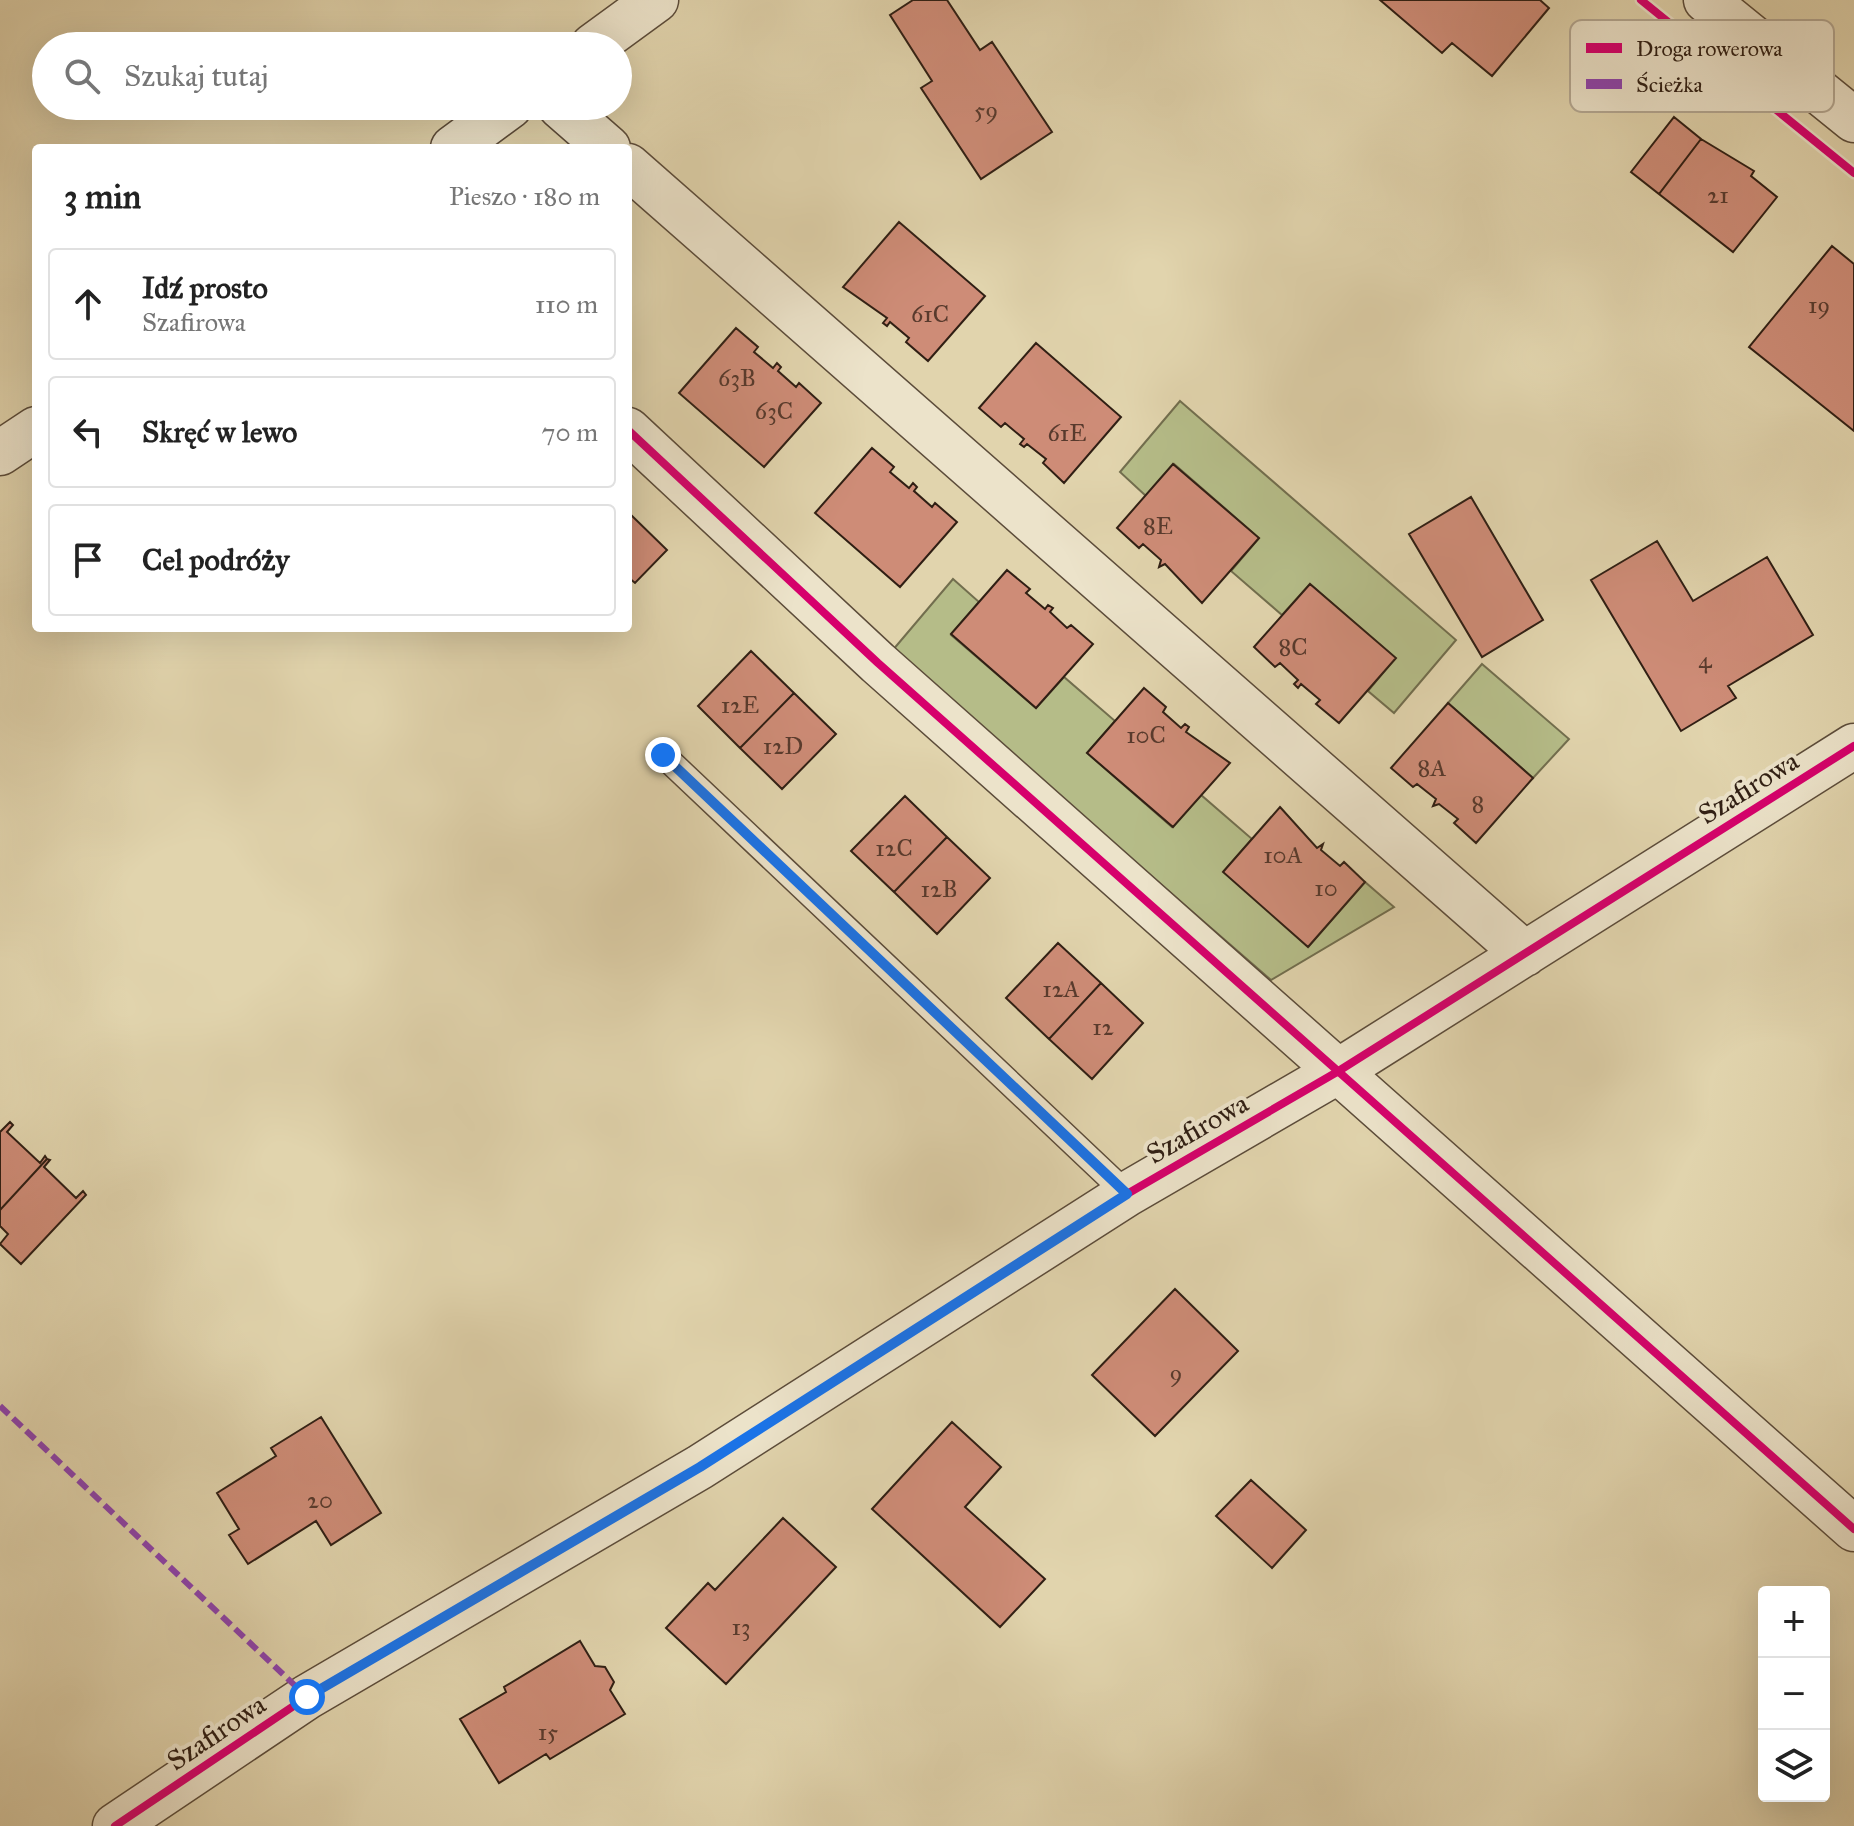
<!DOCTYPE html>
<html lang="pl">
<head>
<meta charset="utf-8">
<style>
	body { margin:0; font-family:"IM FELL Great Primer",serif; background:#f2f2f2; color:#222 }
	.controls { position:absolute; right:24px; bottom:24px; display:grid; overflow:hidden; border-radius:8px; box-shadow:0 8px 32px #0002 }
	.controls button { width:72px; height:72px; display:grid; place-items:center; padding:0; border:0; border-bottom:2px solid #e0e0e0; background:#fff; color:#222; font:40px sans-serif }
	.stop { position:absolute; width:24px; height:24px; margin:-18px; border:6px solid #1a73e8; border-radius:50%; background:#fff }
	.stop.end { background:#1a73e8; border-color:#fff; box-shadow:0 2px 8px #0008 }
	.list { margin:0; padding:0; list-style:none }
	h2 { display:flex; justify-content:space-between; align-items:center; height:104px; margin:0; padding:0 32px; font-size:34px }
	h2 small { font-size:26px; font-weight:400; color:#767676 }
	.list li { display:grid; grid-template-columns:52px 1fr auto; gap:24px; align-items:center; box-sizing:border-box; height:112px; margin:0 16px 16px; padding:0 16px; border:2px solid #e0e0e0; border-radius:8px }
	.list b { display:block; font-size:30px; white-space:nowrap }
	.list p { margin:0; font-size:26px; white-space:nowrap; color:#767676 }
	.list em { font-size:26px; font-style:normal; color:#767676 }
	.icon { flex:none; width:44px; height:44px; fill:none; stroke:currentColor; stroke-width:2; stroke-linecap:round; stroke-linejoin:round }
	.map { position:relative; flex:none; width:1854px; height:1826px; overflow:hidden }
	.search { position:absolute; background:#fff; box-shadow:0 8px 32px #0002; left:32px; top:32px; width:600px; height:88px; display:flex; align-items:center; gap:20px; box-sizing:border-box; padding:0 28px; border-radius:44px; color:#767676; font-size:30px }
	.panel { position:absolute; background:#fff; box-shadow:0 8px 32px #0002; left:32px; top:144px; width:600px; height:488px; border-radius:8px }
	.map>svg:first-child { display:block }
	.green { fill:#b5bc88; stroke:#726e4e; stroke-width:2 }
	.building { fill:#ce8c77; stroke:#301f14; stroke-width:2 }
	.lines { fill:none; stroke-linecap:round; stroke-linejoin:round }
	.service-casing { stroke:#5c4c3a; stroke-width:27 }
	.minor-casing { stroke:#5c4c3a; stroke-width:47 }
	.service { stroke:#ece3ca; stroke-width:24 }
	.minor { stroke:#ece3ca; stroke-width:44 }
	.quiet { stroke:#8e44ad; stroke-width:6; stroke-dasharray:12 6; stroke-linecap:butt }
	.cycleway-casing { stroke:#ece3ca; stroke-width:13 }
	.cycleway { stroke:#d6006c; stroke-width:8 }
	.route { stroke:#1a73e8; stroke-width:10 }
	.labels { text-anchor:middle; stroke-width:8; stroke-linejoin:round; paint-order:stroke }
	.number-label { font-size:24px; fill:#583a2d }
	.street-label { font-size:28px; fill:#301f14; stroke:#ece3ca }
	.key { fill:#ece3ca; stroke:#b4a893; stroke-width:2 }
	.key-label { font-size:22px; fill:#301f14 }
</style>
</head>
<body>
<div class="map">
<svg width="1854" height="1826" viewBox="0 0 1854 1826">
	<rect width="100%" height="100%" fill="#e1d4ad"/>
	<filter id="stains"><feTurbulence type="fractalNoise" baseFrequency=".0025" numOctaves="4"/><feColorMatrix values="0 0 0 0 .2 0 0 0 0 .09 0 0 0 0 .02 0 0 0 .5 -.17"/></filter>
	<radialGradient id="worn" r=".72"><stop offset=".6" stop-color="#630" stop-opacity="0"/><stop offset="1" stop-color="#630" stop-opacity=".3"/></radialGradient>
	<!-- green -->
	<path class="green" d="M1180,401L1456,640L1394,713L1368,691L1395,658L1310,584L1282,615L1231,571L1259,538L1174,464L1146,496L1120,472Z
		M953,579L979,602L951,635L1036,708L1064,677L1115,721L1087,753L1172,827L1201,795L1252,839L1224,871L1309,946L1365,882L1394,907L1271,980L892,651Z
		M1482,664L1569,739L1533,778L1448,703Z"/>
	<!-- building -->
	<path class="building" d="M913,0H947L980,50L992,42L1052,132L981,179L921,88L932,81L890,15Z
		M1380,0H1540L1549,8L1492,76L1452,43L1442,53Z
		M1674,117L1701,139L1659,194L1631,172Z
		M1701,139L1754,171L1751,176L1777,197L1733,252L1659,194Z
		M899,222L985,296L928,361L906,342L909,338L890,322L887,326L883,323L887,318L843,287Z
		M1832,246L1854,264V431L1749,347Z
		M736,328L758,347L754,352L773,368L777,363L781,367L778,371L796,387L799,383L821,403L764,467L679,393Z
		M1036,343L1121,417L1064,483L1043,463L1046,459L1027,444L1024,447L1020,444L1024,439L1005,423L1001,427L979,408Z
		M872,448L894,467L890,472L909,488L913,483L917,487L914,491L932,507L935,503L957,522L900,587L815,513Z
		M1173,464L1259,538L1202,603L1165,564L1159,567L1161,560L1143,544L1139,548L1117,528Z
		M1471,497L1543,620L1482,657L1409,534Z
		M628,512L667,550L635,583L628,577Z
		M1657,541L1693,601L1767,557L1813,635L1728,686L1736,698L1681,731L1591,580Z
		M1007,570L1030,589L1026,593L1045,609L1048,605L1053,608L1050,612L1067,628L1071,625L1093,644L1036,708L951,634Z
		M1310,584L1396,658L1339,723L1316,704L1320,700L1301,684L1298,688L1294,684L1298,680L1280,663L1275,667L1254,647Z
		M751,651L794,693L740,748L698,706Z
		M1144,688L1166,707L1163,712L1181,728L1185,724L1189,727L1186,732L1230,763L1173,827L1087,753Z
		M794,693L836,734L782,789L740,748Z
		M1448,703L1533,778L1476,843L1454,823L1458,819L1439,804L1433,806L1436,799L1417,784L1413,787L1391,768Z
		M905,796L947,837L894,892L851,851Z
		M1280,807L1317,848L1323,844L1321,850L1340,866L1344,862L1365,882L1308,947L1223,872Z
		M947,837L990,878L937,934L894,892Z
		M1058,943L1101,983L1049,1039L1006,998Z
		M1101,983L1143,1023L1092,1079L1049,1039Z
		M10,1122L13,1125L7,1132L40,1163L45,1156L47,1159L0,1210V1132Z
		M47,1159L50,1160L44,1167L76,1198L83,1191L86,1195L21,1264L0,1244L8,1234L0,1226V1210Z
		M1175,1289L1238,1351L1155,1436L1092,1375Z
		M321,1417L381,1513L331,1545L316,1521L248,1564L229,1535L239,1529L217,1493L276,1456L271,1448Z
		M952,1422L1001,1467L965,1507L1045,1579L1000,1627L872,1509Z
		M1251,1480L1306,1530L1272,1568L1216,1516Z
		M783,1518L836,1567L726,1684L666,1628L708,1583L715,1590Z
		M580,1641L595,1666L605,1667L614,1682L610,1690L625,1714L550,1759L546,1754L499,1783L460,1719L506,1692L504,1687Z"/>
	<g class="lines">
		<defs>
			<path id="service" d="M663,755L1127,1194"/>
			<path id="minor" d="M1706,0L1854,120
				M593,46L656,0
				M560,106L608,148
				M453,148L510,106
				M628,166L1525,954
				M628,430L878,663L1854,1529
				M0,453L36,429
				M115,1826L307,1697L700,1467L1127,1194L1337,1072L1854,746"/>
		</defs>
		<!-- service casing -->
		<use href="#service" class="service-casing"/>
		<!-- minor casing -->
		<use href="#minor" class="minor-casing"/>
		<!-- service -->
		<use href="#service" class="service"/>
		<!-- minor -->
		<use href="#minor" class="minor"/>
		<!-- quiet -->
		<path class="quiet" d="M0,1406L307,1697"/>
		<defs>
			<path id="cycleway" d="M1641,0L1854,173
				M628,430L878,663L1854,1529
				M115,1826L307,1697L700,1467L1127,1194L1337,1072L1854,746"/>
		</defs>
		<!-- cycleway casing -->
		<use href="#cycleway" class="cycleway-casing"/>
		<!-- cycleway -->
		<use href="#cycleway" class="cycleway"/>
	</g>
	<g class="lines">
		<!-- route -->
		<path class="route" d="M307,1697L700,1467L1127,1194L663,755"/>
	</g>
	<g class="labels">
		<!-- number labels -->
		<g class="number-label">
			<text x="986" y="118">59</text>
			<text x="1718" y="203">21</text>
			<text x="1819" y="313">19</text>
			<text x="930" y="322">61C</text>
			<text x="737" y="386">63B</text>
			<text x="774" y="419">63C</text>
			<text x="1067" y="441">61E</text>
			<text x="1158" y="534">8E</text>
			<text x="1293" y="655">8C</text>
			<text x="1705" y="668">4</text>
			<text x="740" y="713">12E</text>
			<text x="1146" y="743">10C</text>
			<text x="783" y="754">12D</text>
			<text x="1432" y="776">8A</text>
			<text x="1478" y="812">8</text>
			<text x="894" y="856">12C</text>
			<text x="1283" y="863">10A</text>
			<text x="1326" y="896">10</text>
			<text x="939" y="897">12B</text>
			<text x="1061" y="997">12A</text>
			<text x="1103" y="1035">12</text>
			<text x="1176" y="1381">9</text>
			<text x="320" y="1508">20</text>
			<text x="741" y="1635">13</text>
			<text x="548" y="1740">15</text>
		</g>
		<!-- street labels -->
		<g class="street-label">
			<text transform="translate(1748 787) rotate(-32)" y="10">Szafirowa</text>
			<text transform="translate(1197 1128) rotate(-30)" y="10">Szafirowa</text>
			<text transform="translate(216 1732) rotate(-34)" y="10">Szafirowa</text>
		</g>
	</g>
	<!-- legend -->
	<rect x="1570" y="20" width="264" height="92" rx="12" class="key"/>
	<rect x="1586" y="43" width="36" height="10" fill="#d6006c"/>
	<rect x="1586" y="79" width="36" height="10" fill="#8e44ad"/>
	<g class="key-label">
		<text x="1636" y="56">Droga rowerowa</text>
		<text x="1636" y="92">Ścieżka</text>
	</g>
	<rect width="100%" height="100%" filter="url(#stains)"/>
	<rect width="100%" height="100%" fill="url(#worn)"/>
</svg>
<div class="controls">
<button>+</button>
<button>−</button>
<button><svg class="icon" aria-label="layers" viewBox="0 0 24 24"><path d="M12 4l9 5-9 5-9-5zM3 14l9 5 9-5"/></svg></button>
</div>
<div class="stop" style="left:307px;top:1697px"></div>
<div class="stop end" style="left:663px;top:755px"></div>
<div class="search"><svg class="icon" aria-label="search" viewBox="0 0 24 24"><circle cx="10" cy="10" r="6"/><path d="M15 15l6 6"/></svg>Szukaj tutaj</div>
<section class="panel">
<h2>3 min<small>Pieszo · 180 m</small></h2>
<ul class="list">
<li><svg class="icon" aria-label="ahead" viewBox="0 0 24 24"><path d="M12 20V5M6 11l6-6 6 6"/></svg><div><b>Idź prosto</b><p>Szafirowa</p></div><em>110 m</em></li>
<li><svg class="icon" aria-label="left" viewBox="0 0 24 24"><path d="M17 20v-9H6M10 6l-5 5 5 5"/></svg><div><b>Skręć w lewo</b></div><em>70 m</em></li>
<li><svg class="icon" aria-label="arrive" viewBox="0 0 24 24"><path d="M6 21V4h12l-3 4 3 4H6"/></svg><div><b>Cel podróży</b></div></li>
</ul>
</section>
</div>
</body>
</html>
